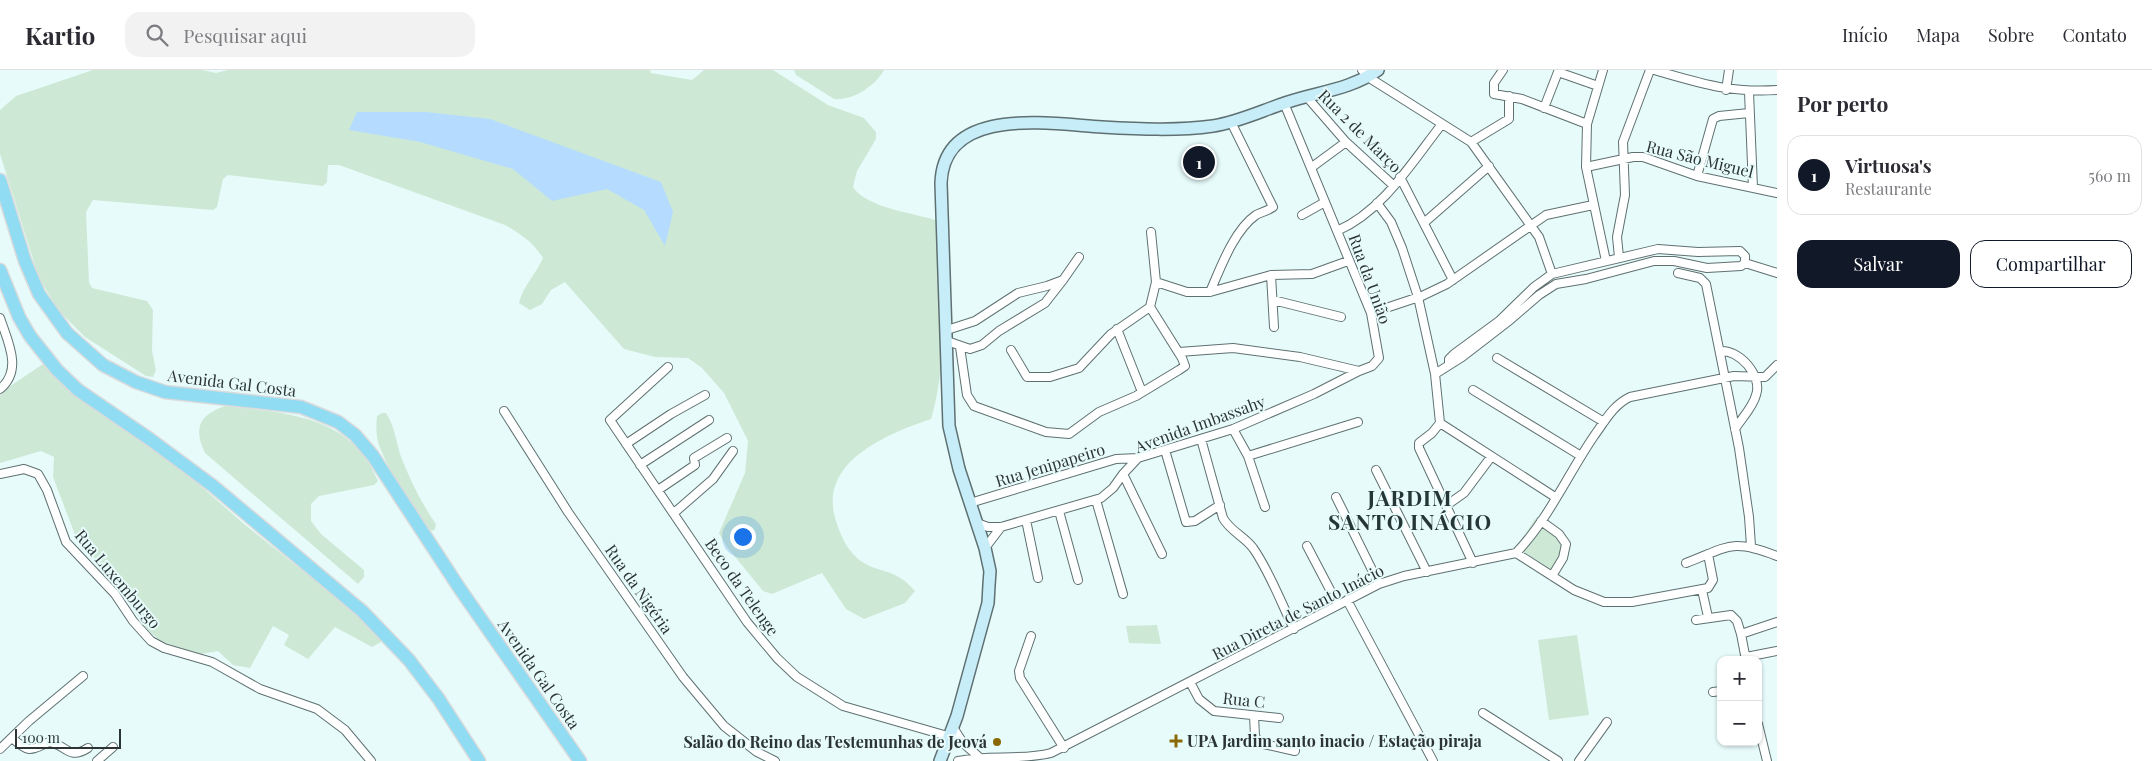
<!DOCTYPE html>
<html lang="pt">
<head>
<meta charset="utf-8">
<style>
	body { margin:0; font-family:"Playfair Display",serif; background:#f2f2f3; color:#2b2b33 }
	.controls { position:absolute; right:15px; bottom:15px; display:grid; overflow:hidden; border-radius:10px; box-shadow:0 1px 4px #0004 }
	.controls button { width:45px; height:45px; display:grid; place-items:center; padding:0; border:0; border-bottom:1px solid #e1e1e2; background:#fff; color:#2b2b33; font:25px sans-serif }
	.scale { position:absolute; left:15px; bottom:12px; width:106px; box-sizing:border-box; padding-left:5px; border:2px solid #2d3435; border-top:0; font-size:14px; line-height:18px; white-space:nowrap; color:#2d3435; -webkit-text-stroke:4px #e7fbfb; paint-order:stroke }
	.you { position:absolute; left:742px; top:466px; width:18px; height:18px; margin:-12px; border:4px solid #fff; border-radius:50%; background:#1a73e8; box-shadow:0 0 0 8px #1a73e833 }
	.badge { display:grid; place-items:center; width:32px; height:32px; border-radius:50%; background:#111827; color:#fff; font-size:16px; font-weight:700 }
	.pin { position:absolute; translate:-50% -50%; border:2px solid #fff; box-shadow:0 1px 5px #0006 }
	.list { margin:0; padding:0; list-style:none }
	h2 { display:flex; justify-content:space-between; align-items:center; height:65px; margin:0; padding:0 20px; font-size:21px }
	h2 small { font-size:16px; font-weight:400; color:#7c7c81 }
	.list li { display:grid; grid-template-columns:32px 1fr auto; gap:15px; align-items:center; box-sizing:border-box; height:80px; margin:0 10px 10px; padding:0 10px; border:1px solid #e1e1e2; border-radius:15px }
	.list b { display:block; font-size:19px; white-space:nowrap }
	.list p { margin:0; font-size:16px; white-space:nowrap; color:#7c7c81 }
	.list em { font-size:16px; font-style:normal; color:#7c7c81 }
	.actions { display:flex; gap:10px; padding:15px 20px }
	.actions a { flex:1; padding:11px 0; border:1px solid #111827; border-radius:15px; text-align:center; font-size:18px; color:#111827 }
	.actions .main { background:#111827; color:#fff }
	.icon { flex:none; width:28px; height:28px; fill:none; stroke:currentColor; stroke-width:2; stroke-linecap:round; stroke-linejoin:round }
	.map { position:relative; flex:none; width:1777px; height:691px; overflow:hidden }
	header { display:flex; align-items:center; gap:30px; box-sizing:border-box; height:70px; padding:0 25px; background:#fff; border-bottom:1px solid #e1e1e2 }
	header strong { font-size:24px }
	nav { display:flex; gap:28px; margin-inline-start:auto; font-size:18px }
	.search { width:350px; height:45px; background:#f2f2f3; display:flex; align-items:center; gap:12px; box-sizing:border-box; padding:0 18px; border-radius:15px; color:#7c7c81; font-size:19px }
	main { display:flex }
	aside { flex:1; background:#fff }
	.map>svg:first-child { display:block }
	.green { fill:#cde9d5 }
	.water { fill:#b5dcfe }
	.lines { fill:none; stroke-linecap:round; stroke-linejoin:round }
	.street-casing { stroke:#5f7071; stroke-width:10 }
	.secondary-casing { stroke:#5f7071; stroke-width:14 }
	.primary-casing { stroke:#d9dadb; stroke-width:15 }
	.street { stroke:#fff; stroke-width:8 }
	.secondary { stroke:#c7edf9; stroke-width:11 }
	.primary { stroke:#8fdcf3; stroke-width:12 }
	.poi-dot { fill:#8a6806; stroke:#e7fbfb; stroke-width:2 }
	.labels { text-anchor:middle; stroke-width:4; stroke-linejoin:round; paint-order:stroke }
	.street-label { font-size:16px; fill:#2d3435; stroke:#e7fbfb }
	.poi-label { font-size:16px; font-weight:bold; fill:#2d3435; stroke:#e7fbfb; text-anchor:start }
	.district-label { font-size:21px; font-weight:bold; letter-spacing:1px; fill:#263636; stroke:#e7fbfb }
</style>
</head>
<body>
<header>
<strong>Kartio</strong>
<div class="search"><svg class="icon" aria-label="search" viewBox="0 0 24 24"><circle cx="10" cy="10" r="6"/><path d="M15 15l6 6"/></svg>Pesquisar aqui</div>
<nav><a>Início</a><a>Mapa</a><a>Sobre</a><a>Contato</a></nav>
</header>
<main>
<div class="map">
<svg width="1777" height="691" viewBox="0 0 1777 691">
	<rect width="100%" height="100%" fill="#e7fbfb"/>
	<!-- green -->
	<path class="green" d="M93,0H202L216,3L228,0H650L651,3L692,10L704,0H773L828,35L864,48L876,62V69L857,101L853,117C866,138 915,143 938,151C940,216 950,287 931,349C887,364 817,392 836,451C840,464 846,478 857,488C875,504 894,496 915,521L905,533L864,549L846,539L822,503L772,524L763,521L727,477L719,463L745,403L748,371L724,323L702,298L688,288L655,287L624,279L565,212L551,220L542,234L530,240L519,233C523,216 536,204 543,188C533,172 521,164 505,155L339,95H328L327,112L323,116L228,105L223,109L217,137L213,140L93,130L86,142L89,212L92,218L147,231L153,240L152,281L156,300L153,307L146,306L85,267L59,241L39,208L0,84V40L16,26Z
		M794,0H884C875,16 853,31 834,29L796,5Z
		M43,294L73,323L178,396L244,454L348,537L385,570L372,577L335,557L308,589L284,575L289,565L273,556L250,598L233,595L218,581L201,584L161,572L148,560L107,502L77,470L53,407L54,387L41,381L0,393V323Z
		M225,336C285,343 352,345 378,411L374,415L319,426L311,434V451L321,464L364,500V507L358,514L205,383C193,358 199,345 225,336Z
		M382,343H386C394,355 396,370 400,384C409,408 421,433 436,454L435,459L432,461C416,450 384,392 378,372C376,364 376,354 377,346Z
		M1535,449C1567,472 1572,471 1550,506L1514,481Z
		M1157,555L1161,574L1129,573L1126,556Z
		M1577,565L1589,645L1549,650L1538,570Z"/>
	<!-- water -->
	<path class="water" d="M357,42H426L490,49L661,112L673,142L665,176L644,140L607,119L552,131L513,99L420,72L349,60Z"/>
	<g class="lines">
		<defs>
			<path id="street" d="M1362,0L1368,7L1471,72L1539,167L1552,204
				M1503,0L1494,13V24L1522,29L1587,54
				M1603,0L1587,54L1586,97L1606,191
				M1654,0C1700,13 1728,23 1777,20
				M1726,20L1729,0
				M1749,22L1753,118
				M1306,26L1346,72L1394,116
				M1544,38L1558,2L1598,16
				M1471,72L1509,49V26
				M1312,97L1346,72
				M1586,97L1633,87H1643L1697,106L1777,123
				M1697,106L1713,49L1719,46L1749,43
				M1400,107L1453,210
				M1377,133L1391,152L1402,178L1418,227L1435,304L1440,353L1432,363L1419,373V378L1473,493
				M1302,145L1325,132
				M1425,152L1489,96
				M1337,161C1383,141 1412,92 1442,54
				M1619,187L1617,167L1625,125L1623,72L1650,0
				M1745,193L1777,203
				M1678,203L1700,208L1706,214L1739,378L1749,447L1751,476
				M1271,205L1274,257
				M1156,212L1187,222H1210L1271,205L1312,204L1348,191
				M1210,222C1220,199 1234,160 1256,145C1261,142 1268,141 1273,137L1231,52
				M1273,230L1341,247
				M1371,243L1422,226L1447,214L1546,145L1593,135
				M0,248C8,272 23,300 0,319
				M1117,259L1142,322
				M947,260L975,251L1018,223L1047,216L1063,210L1079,187
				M947,271L970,279L982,275L999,261L1045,233L1063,210
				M960,277L967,325L974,336L1046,362L1069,364L1099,342L1136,326L1179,300L1185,296L1182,288L1150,237L1156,212L1151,162
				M1011,280L1027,307H1050L1079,298L1111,264L1150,237
				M1720,281C1739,279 1763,306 1756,325C1753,337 1742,348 1735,359
				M1179,282L1233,278L1300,287L1359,301L1372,296L1379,288L1371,243L1284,33
				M1497,288L1604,352
				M668,297L610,350L747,552L777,588L797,607L843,636L951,667
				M1435,304L1462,287L1510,250L1539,225L1556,214L1586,209L1654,191H1674L1707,198L1741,196L1745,193V186L1740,181L1698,182L1658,179L1552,204L1534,217L1499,251L1454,284L1449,289V295
				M1473,320L1581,386
				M504,341L568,442L683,607L724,656L757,682L775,691
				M1440,353L1555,427
				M1233,359L1248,386L1265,437
				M1201,369L1223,448C1230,461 1244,466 1253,478C1270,502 1281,533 1294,559
				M626,374L671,344L705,325
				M1165,380L1186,452L1195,451L1220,435
				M1248,386L1358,352
				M640,395L709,350
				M1376,400L1427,502
				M0,404L24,399L38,404L47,420L66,472L115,524L133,551L151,571L164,578L212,592L260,619L317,639L345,660L371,691
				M1123,404L1162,484
				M658,420L695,395L694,388L727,368
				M1336,427L1379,514
				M1096,430L1123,524
				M970,433L1116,389L1138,388
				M1447,435L1464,423L1491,387
				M1059,441L1078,510
				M674,443L713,409L733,381
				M1026,450L1038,508
				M1541,451L1559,464L1566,474L1563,488L1552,506
				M977,453L988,457H1001L1101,428L1113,418L1123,404L1138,388L1233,359L1314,324L1359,301
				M1307,476L1338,535
				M985,478L1001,457
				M1516,483L1574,520L1604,532H1632L1708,518L1713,510L1708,484
				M1686,493C1728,477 1731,468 1777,486
				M1702,520L1708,547
				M1347,530L1433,691
				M1696,550L1731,545L1737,551L1741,564L1777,552
				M1741,564L1746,590
				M1031,566L1019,601L1020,608L1064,678
				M1746,587L1777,581
				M1190,612L1199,629L1214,641L1279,648
				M1713,622L1721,621
				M1483,643L1558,691
				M1254,646L1255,666L1259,673L1295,681
				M1758,654L1767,691
				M954,659L963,673L979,687
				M12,668C29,683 29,681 49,672C66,674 68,691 88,678
				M0,679L29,651L83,606
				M97,691L113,677
				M958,691C989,684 1020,691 1051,683L1379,514L1404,506L1516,483C1548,450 1568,404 1594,366C1605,351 1613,335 1630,327L1734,306L1765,307L1777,295
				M1579,691L1607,652"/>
			<path id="secondary" d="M940,691L957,646L988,533L989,515L990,501L985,478L959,399L949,356L941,113C944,35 1050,54 1102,57C1138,59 1178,61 1213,56C1238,52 1261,41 1285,33C1316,22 1350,20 1378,0"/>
			<path id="primary" d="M0,110L25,191L39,224L67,263L103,295L136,312L165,322L301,337L338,352L355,365L373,386L460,519L580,691
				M0,200L19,247L30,266L57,300L78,320L151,370L213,416L362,541L409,590L438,628L479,691"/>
		</defs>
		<!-- street casing -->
		<use href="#street" class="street-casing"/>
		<!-- secondary casing -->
		<use href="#secondary" class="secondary-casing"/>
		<!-- primary casing -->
		<use href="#primary" class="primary-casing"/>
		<!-- street -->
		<use href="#street" class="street"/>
		<!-- secondary -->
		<use href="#secondary" class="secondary"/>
		<!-- primary -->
		<use href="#primary" class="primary"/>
	</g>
	<!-- markers -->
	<g class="poi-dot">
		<path d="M1173.5 663.5h5v5h5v5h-5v5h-5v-5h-5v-5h5z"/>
		<circle cx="997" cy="672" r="5"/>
	</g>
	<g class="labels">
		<!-- street labels -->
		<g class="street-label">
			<text transform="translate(1360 61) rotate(45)" y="6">Rua 2 de Março</text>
			<text transform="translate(1700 89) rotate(14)" y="6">Rua São Miguel</text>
			<text transform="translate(1370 209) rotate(70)" y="6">Rua da União</text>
			<text transform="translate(232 313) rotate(7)" y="6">Avenida Gal Costa</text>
			<text transform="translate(1200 354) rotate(-20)" y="6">Avenida Imbassahy</text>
			<text transform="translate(1050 395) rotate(-17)" y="6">Rua Jenipapeiro</text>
			<text transform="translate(118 509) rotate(50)" y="6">Rua Luxemburgo</text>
			<text transform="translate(742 517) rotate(55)" y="6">Beco da Telenge</text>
			<text transform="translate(639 519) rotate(55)" y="6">Rua da Nigéria</text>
			<text transform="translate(1298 542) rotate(-27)" y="6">Rua Direta de Santo Inácio</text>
			<text transform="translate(539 604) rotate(55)" y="6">Avenida Gal Costa</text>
			<text transform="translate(1244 630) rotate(6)" y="6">Rua C</text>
		</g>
		<!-- poi labels -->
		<g class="poi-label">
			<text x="1187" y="677">UPA Jardim santo inacio / Estação piraja</text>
			<text x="987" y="678" text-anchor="end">Salão do Reino das Testemunhas de Jeová</text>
		</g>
		<!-- district labels -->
		<g class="district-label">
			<text x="1410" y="436">JARDIM<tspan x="1410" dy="24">SANTO INÁCIO</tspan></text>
		</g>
	</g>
</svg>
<div class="controls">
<button>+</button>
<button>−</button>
</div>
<div class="scale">100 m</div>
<div class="you"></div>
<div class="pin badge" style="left:1199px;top:92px">1</div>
</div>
<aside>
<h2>Por perto<small></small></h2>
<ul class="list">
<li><span class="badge">1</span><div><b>Virtuosa's</b><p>Restaurante</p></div><em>560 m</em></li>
</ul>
<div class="actions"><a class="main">Salvar</a><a>Compartilhar</a></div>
</aside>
</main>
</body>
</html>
